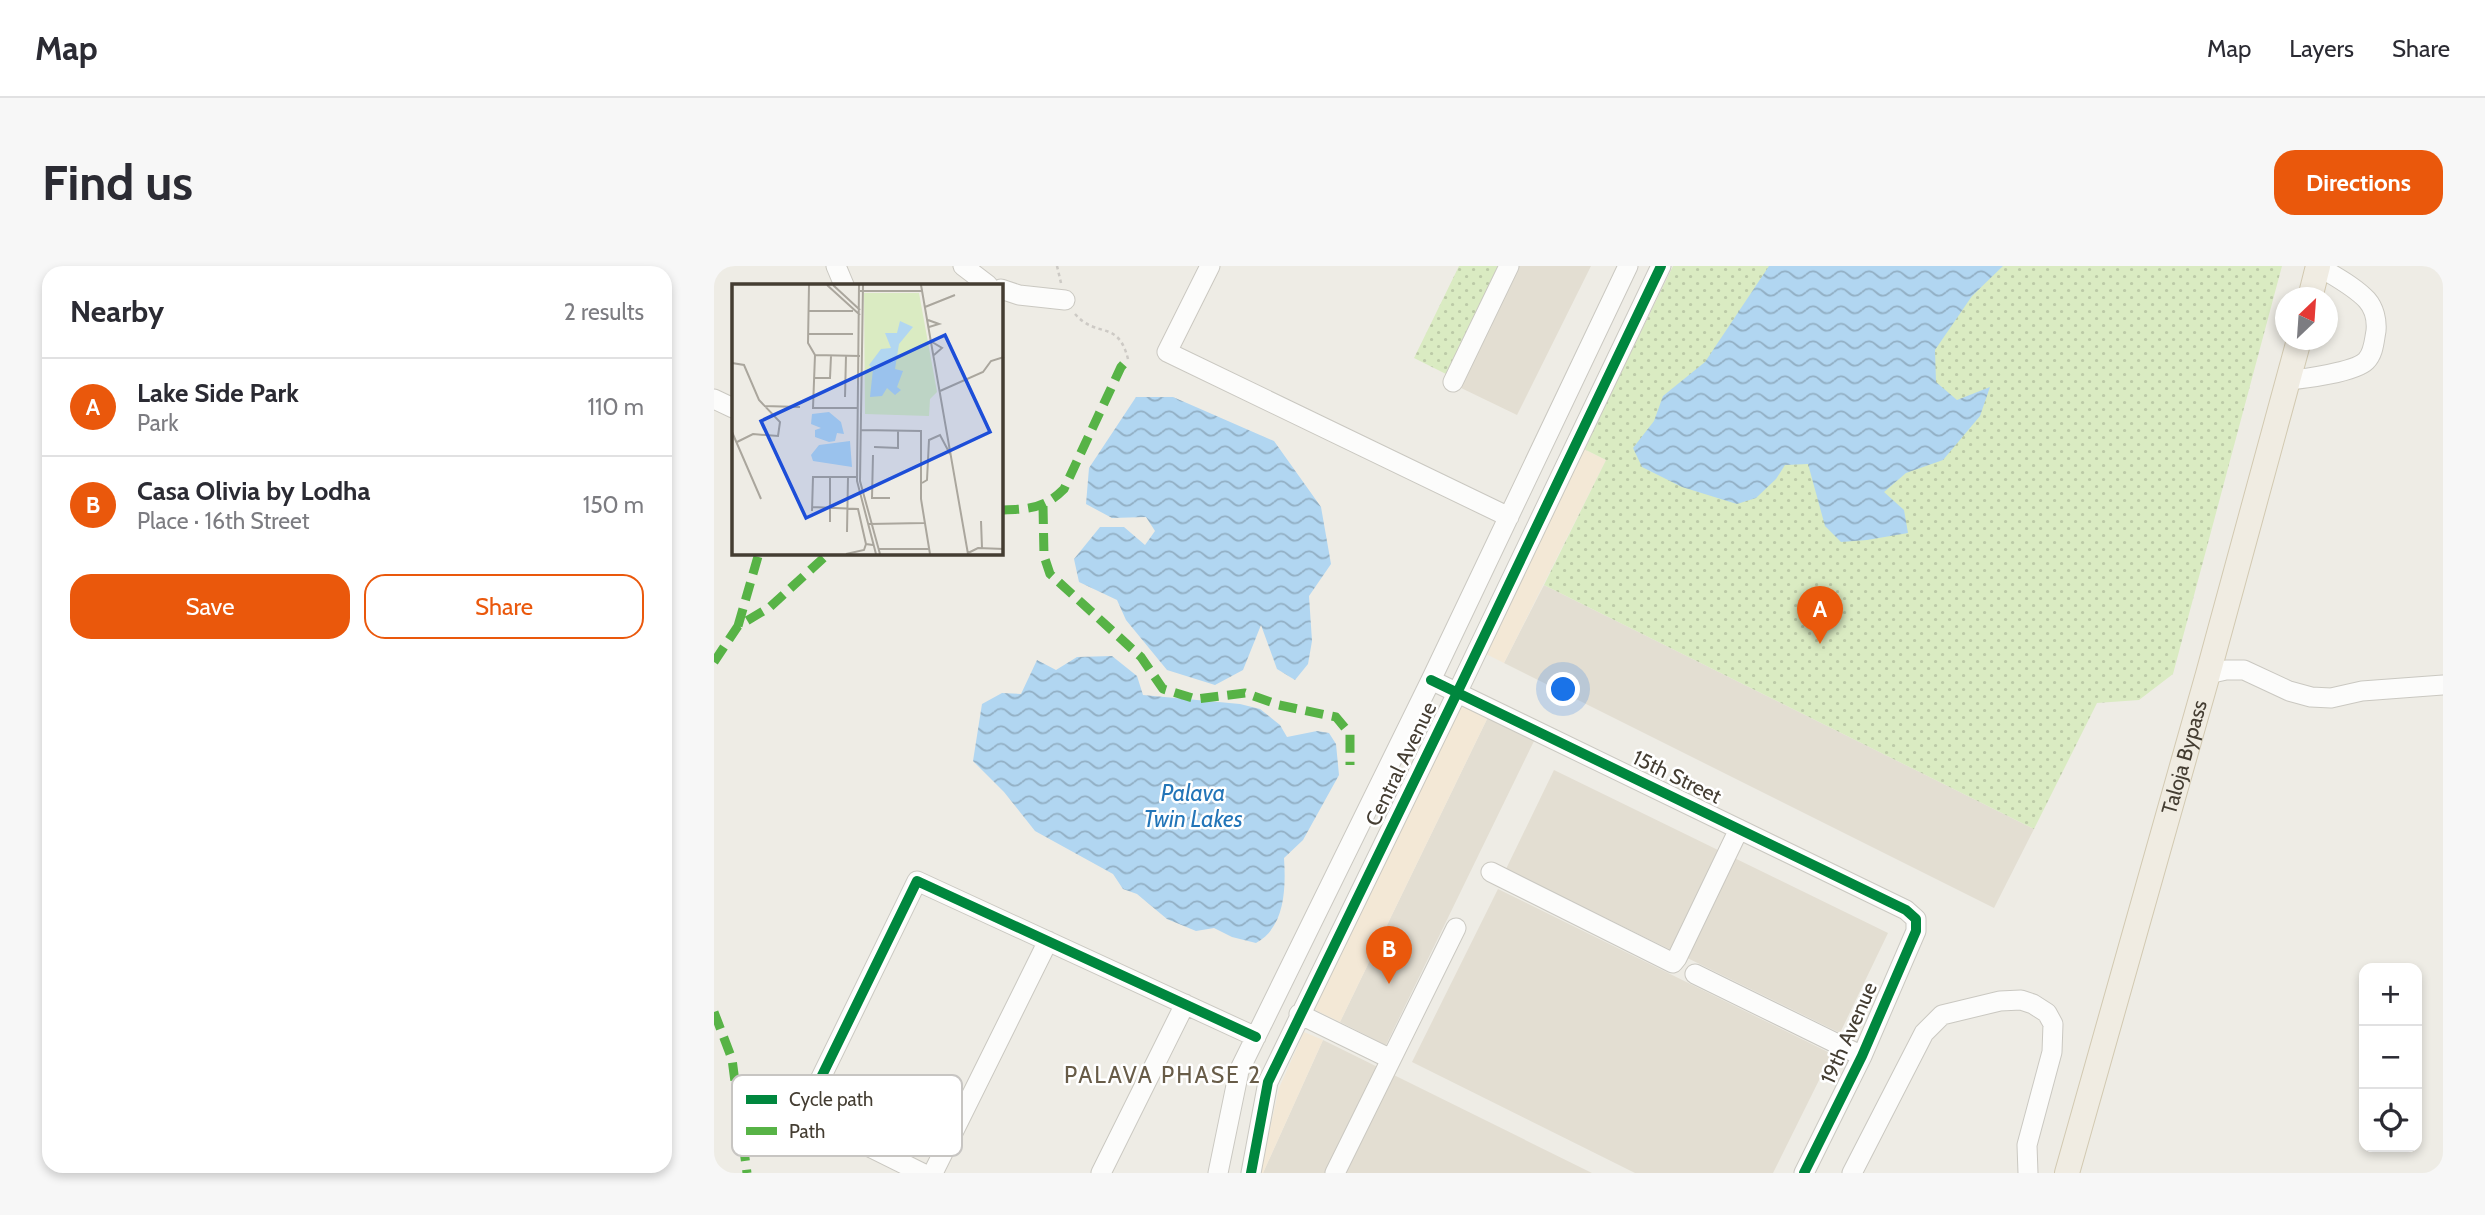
<!DOCTYPE html>
<html lang="en">
<head>
<meta charset="utf-8">
<style>
	body { margin:0; font-family:Cabin,sans-serif; background:#f7f7f7; color:#2b2b33 }
	.controls { position:absolute; right:21px; bottom:21px; display:grid; overflow:hidden; border-radius:14px; box-shadow:0 4px 10px #0003 }
	.controls button { width:63px; height:63px; display:grid; place-items:center; padding:0; border:0; border-bottom:2px solid #e1e1e2; background:#fff; color:#2b2b33; font:35px sans-serif }
	.compass { position:absolute; left:1561px; top:21px; width:63px; height:63px; border-radius:50%; background:#fff; box-shadow:0 4px 10px #0003; rotate:25deg }
	.you { position:absolute; left:850px; top:424px; width:24px; height:24px; margin:-18px; border:5px solid #fff; border-radius:50%; background:#1a73e8; box-shadow:0 0 0 10px #1a73e833 }
	.badge { display:grid; place-items:center; width:46px; height:46px; border-radius:50%; background:#ea580c; color:#fff; font-size:23px; font-weight:700 }
	.pin { position:absolute; translate:-50% -58px; filter:drop-shadow(0 2px 4px #0008) }
	.pin::after { content:''; position:absolute; top:37px; width:24px; height:21px; background:inherit; clip-path:polygon(0 0,100% 0,50% 100%) }
	.list { margin:0; padding:0; list-style:none }
	h2 { display:flex; justify-content:space-between; align-items:center; height:91px; margin:0; padding:0 28px; font-size:30px }
	h2 small { font-size:23px; font-weight:400; color:#7c7c81 }
	.list li { display:grid; grid-template-columns:46px 1fr auto; gap:21px; align-items:center; box-sizing:border-box; height:98px; padding:0 28px; border-top:2px solid #e1e1e2 }
	.list b { display:block; font-size:26px; white-space:nowrap }
	.list p { margin:0; font-size:23px; white-space:nowrap; color:#7c7c81 }
	.list em { font-size:23px; font-style:normal; color:#7c7c81 }
	.actions { display:flex; gap:14px; padding:21px 28px }
	.actions a { flex:1; padding:16px 0; border:2px solid #ea580c; border-radius:21px; text-align:center; font-size:24px; color:#ea580c }
	.actions .main { background:#ea580c; color:#fff }
	.icon { flex:none; width:38px; height:38px; fill:none; stroke:currentColor; stroke-width:2; stroke-linecap:round; stroke-linejoin:round }
	.map { position:relative; flex:none; width:1729px; height:907px; overflow:hidden; border-radius:21px }
	header { display:flex; align-items:center; gap:42px; box-sizing:border-box; height:98px; padding:0 35px; background:#fff; border-bottom:2px solid #e1e1e2 }
	header strong { font-size:33px }
	nav { display:flex; gap:38px; margin-inline-start:auto; font-size:24px }
	.intro { display:flex; align-items:center; justify-content:space-between; box-sizing:border-box; height:168px; padding:0 42px }
	h1 { margin:0; font-size:49px }
	.button { padding:18px 32px; border-radius:21px; background:#ea580c; color:#fff; font-size:24px; font-weight:700 }
	main { display:flex; gap:42px; padding:0 42px }
	aside { flex:1; background:#fff; border-radius:21px; box-shadow:0 4px 10px #0003 }
	.map>svg:first-child { display:block }
	.residential { fill:#e3ded2 }
	.commercial { fill:#f3e8d6 }
	.park { fill:url(#park-dots) }
	.water { fill:url(#water-waves) }
	.lines { fill:none; stroke-linecap:round; stroke-linejoin:round }
	.minor-casing { stroke:#cac8c1; stroke-width:21 }
	.major-casing { stroke:#d2c9b1; stroke-width:26 }
	.path { stroke:#cdcac5; stroke-width:2.5; stroke-dasharray:3.5 3.5; stroke-linecap:butt }
	.minor { stroke:#fcfcfb; stroke-width:19 }
	.major { stroke:#f0ece2; stroke-width:24 }
	.quiet { stroke:#57b346; stroke-width:9; stroke-dasharray:18 9; stroke-linecap:butt }
	.cycleway-casing { stroke:#fff; stroke-width:15 }
	.cycleway { stroke:#00873e; stroke-width:10 }
	.labels { text-anchor:middle; stroke-width:5; stroke-linejoin:round; paint-order:stroke }
	.street-label { font-size:21px; fill:#443d32; stroke:#fff }
	.water-label { font-size:23px; font-style:italic; fill:#2375b8; stroke:#fff }
	.neighbourhood-label { font-size:23px; letter-spacing:2px; fill:#685c48; stroke:#fff }
	.inset-road { fill:none; stroke:#aaa69d; stroke-width:2 }
	.view { fill:#1d4ed8; fill-opacity:0.15; stroke:#1d4ed8; stroke-width:3.5 }
	.inset-edge { fill:none; stroke:#443d32; stroke-width:3.5 }
	.key { fill:#fff; stroke:#c7c5c2; stroke-width:2 }
	.key-label { font-size:19px; fill:#443d32 }
</style>
</head>
<body>
<header>
<strong>Map</strong>
<nav><a>Map</a><a>Layers</a><a>Share</a></nav>
</header>
<div class="intro"><h1>Find us</h1><a class="button">Directions</a></div>
<main>
<aside>
<h2>Nearby<small>2 results</small></h2>
<ul class="list">
<li><span class="badge">A</span><div><b>Lake Side Park</b><p>Park</p></div><em>110 m</em></li>
<li><span class="badge">B</span><div><b>Casa Olivia by Lodha</b><p>Place · 16th Street</p></div><em>150 m</em></li>
</ul>
<div class="actions"><a class="main">Save</a><a>Share</a></div>
</aside>
<div class="map">
<svg width="1729" height="907" viewBox="0 0 1729 907">
	<defs>
		<pattern id="park-dots" width="8" height="8" patternUnits="userSpaceOnUse" patternTransform="scale(1.75)"><rect width="8" height="8" fill="#daebc2"/><path d="M2 2h.1M6 6h.1" fill="none" stroke="#bccaa7" stroke-width="1.8" stroke-linecap="round"/></pattern>
		<pattern id="water-waves" width="16" height="10" patternUnits="userSpaceOnUse" patternTransform="scale(1.75)"><rect width="16" height="10" fill="#b1d6f1"/><path d="M0 5q4-4 8 0t8 0" fill="none" stroke="#92afc4"/></pattern>
	</defs>
	<rect width="100%" height="100%" fill="#eeece5"/>
	<!-- residential -->
	<path class="residential" d="M802,0H877L803,149L743,120Z
		M830,319L1320,563L1280,642L790,397Z
		M774,451L821,473L672,779L626,756Z
		M840,504L1174,667L1126,767L792,603Z
		M784,623L1118,788L1059,907H921L698,796Z
		M609,774L878,907H549Z"/>
	<!-- commercial -->
	<path class="commercial" d="M870,183L892,194L790,397L768,386Z
		M743,436L774,451L626,756L595,741Z
		M590,766L609,774L549,907H546L565,822Z"/>
	<!-- park -->
	<path class="park" d="M745,0H790L736,110L700,92Z
		M959,0H1568L1459,408L1425,434L1383,437L1320,563L830,319L892,194L870,183Z"/>
	<!-- water -->
	<path class="water" d="M1055,0H1289L1258,30L1221,84L1222,116L1243,134L1276,121L1266,150L1229,194L1192,207L1170,226L1190,244L1194,267L1153,274L1127,276L1111,260L1094,198L1071,199L1062,213L1042,232L1023,238L968,221L928,201L919,182L940,155L949,130L991,96Z
		M422,131H459L560,175L607,241L617,298L595,330L598,375L594,398L581,414L563,403L547,359L529,404L501,419L453,404L412,354L403,334L365,316L360,293L386,261H410L431,279L441,265L432,251L398,252L372,238L375,202Z
		M398,390L423,410L429,429L526,438L546,443L566,459L573,471L603,465L615,467L622,478L625,509L589,574L570,592C572,623 571,661 542,677L518,671L500,662L482,665L453,653L423,628L409,623L399,608L321,565L290,526L259,495L268,438L288,427L307,428L323,394L342,404L363,391Z"/>
	<g class="lines">
		<defs>
			<path id="minor" d="M122,0L130,19
				M249,0L274,19
				M496,0L453,86L795,251
				M287,23L305,29L351,34
				M1574,114C1590,113 1641,106 1652,95C1660,87 1660,75 1662,65C1663,54 1660,42 1653,34C1640,20 1620,10 1604,0
				M739,116L795,0
				M0,133L19,142
				M1494,408L1512,404H1530L1575,425L1597,431L1617,432L1648,425L1729,419
				M717,414L1192,644L1202,653V665L1148,790L1090,907
				M777,606L959,697L963,692L1025,563
				M981,708L1148,790
				M585,748L677,793
				M89,848L208,907
				M77,873L203,615L542,771
				M219,907L334,675
				M387,907L471,738
				M504,907L525,805L717,414L914,0
				M537,907L554,816L743,427L947,0
				M621,907L742,662
				M1138,907L1210,767L1228,749L1286,735L1307,734L1319,738L1333,747L1339,758L1338,786L1313,879L1314,907"/>
			<g id="major">
				<path d="M1596,32L1604,0"/>
				<path id="s1" d="M1353,907L1494,408L1585,74"/>
			</g>
		</defs>
		<!-- minor casing -->
		<use href="#minor" class="minor-casing"/>
		<!-- major casing -->
		<use href="#major" class="major-casing"/>
		<!-- path -->
		<path class="path" d="M343,0L347,17
			M361,48C383,73 404,53 414,93"/>
		<!-- minor -->
		<use href="#minor" class="minor"/>
		<!-- major -->
		<use href="#major" class="major"/>
		<!-- quiet -->
		<path class="quiet" d="M329,240L330,290L336,308L427,391L449,423L482,433L531,427L565,439L622,451L636,468V499
			M287,244C314,243 330,243 350,223L407,101L414,93
			M24,360L45,287
			M0,396L24,360L56,341L115,287
			M0,746L18,793L33,907"/>
		<defs>
			<path id="cycleway" d="M717,414L1192,644L1202,653V665L1148,790L1090,907
				M77,873L203,615L542,771
				M537,907L554,816L743,427L947,0"/>
		</defs>
		<!-- cycleway casing -->
		<use href="#cycleway" class="cycleway-casing"/>
		<!-- cycleway -->
		<use href="#cycleway" class="cycleway"/>
	</g>
	<g class="labels">
		<!-- street labels -->
		<g class="street-label">
			<text dy="7" stroke="none"><textPath href="#s1" startOffset="432">Taloja Bypass</textPath></text>
			<text transform="translate(687 498) rotate(-64)" y="7">Central Avenue</text>
			<text transform="translate(963 511) rotate(26)" y="7">15th Street</text>
			<text transform="translate(1135 767) rotate(-66)" y="7">19th Avenue</text>
		</g>
		<!-- water labels -->
		<g class="water-label">
			<text x="479" y="535">Palava<tspan x="479" dy="26">Twin Lakes</tspan></text>
		</g>
		<!-- neighbourhood labels -->
		<g class="neighbourhood-label">
			<text x="449" y="817">PALAVA PHASE 2</text>
		</g>
	</g>
	<!-- overview -->
	<g transform="translate(18 18)">
		<rect width="271" height="271" fill="#eeece5"/>
		<path d="M132,9H187L205,108L198,115L197,132L133,130Z" fill="#daebc2"/>
		<path d="M168,37L181,43L167,60L163,85L171,87L165,103L169,106L163,111L155,104L150,112L138,113L141,85L137,81L149,65L159,64L153,49H165ZM97,128L109,138L112,150L105,149L103,157L97,158L83,153V146L89,144L79,140L80,130ZM118,157L120,183L81,177L79,171L87,161Z" fill="#b1d6f1"/>
		<path class="inset-road" d="M77,1L76,59L83,71L81,124H126M95,1L128,31M101,1L128,26M127,1L125,197L144,270M131,1L128,197L148,270M189,1L236,270M128,7H191M193,23L223,11M77,27H121M196,36L207,40L197,43M76,50H121M200,58L210,64L202,71M83,71L128,72M0,79L12,81L27,116L48,138L46,152L21,150L5,158M82,94H98L99,72M208,107L251,88L259,77L272,73M113,113L114,72M32,122L68,123M129,146L189,147V215L198,270M0,148L29,215M142,163L166,164V146M141,171L140,214H158M98,193V238M190,199L195,196L197,156L208,151L218,170M80,223L126,225L134,260L141,261M80,227L81,193H125M249,237L250,264M137,240L192,239M115,248L116,193M147,265H197M236,269L246,264L272,265M114,270L132,266L134,260"/>
		<path class="view" d="M213,51L258,148L74,234L29,137Z"/>
		<rect width="271" height="271" class="inset-edge"/>
	</g>
	<!-- legend -->
	<rect x="18" y="809" width="230" height="81" rx="10" class="key"/>
	<rect x="32" y="829" width="31" height="9" fill="#00873e"/>
	<rect x="32" y="861" width="31" height="8" fill="#57b346"/>
	<g class="key-label">
		<text x="75" y="840">Cycle path</text>
		<text x="75" y="872">Path</text>
	</g>
</svg>
<div class="controls">
<button>+</button>
<button>−</button>
<button><svg class="icon" aria-label="locate" viewBox="0 0 24 24"><circle cx="12" cy="12" r="6"/><path d="M12 2v4M12 18v4M2 12h4M18 12h4"/></svg></button>
</div>
<svg class="compass" viewBox="-18 -18 36 36"><path d="M0-13l5 13h-10z" fill="#e53935"/><path d="M0 13l5-13h-10z" fill="#7c7c81"/></svg>
<div class="you"></div>
<div class="pin badge" style="left:1106px;top:378px">A</div>
<div class="pin badge" style="left:675px;top:718px">B</div>
</div>
</main>
</body>
</html>
